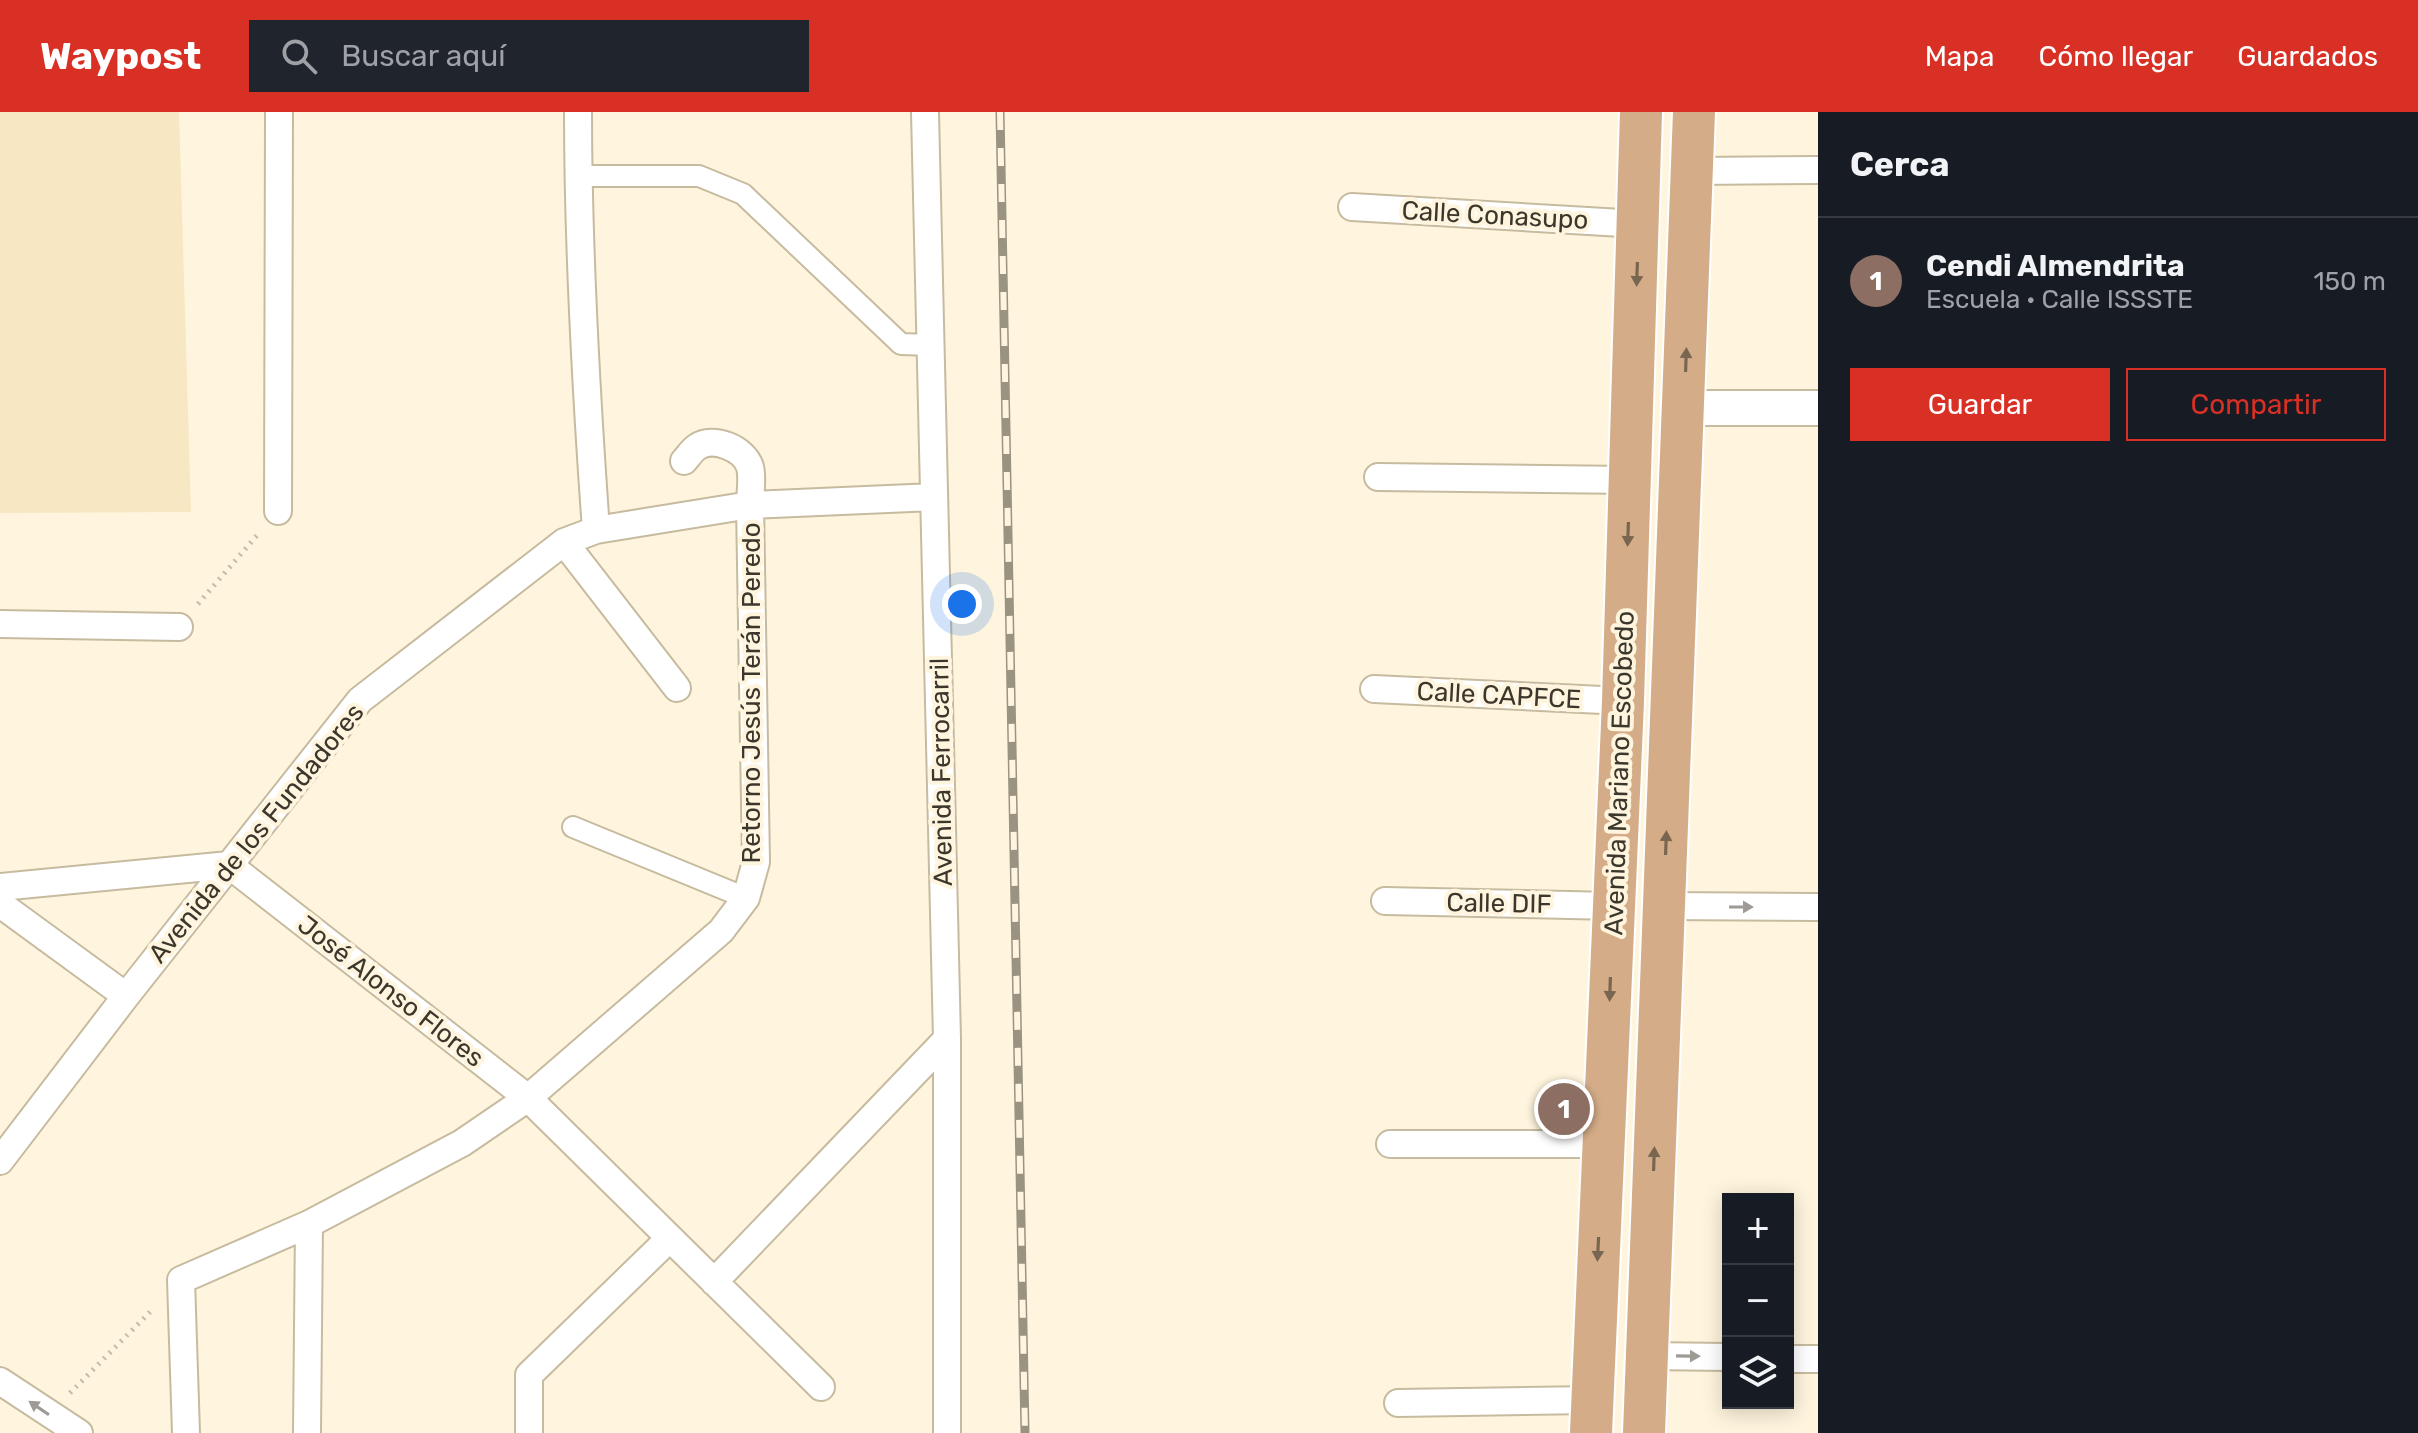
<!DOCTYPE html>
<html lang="es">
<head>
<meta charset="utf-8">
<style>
	body { margin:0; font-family:Rubik,sans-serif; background:#20242c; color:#f1f3f6 }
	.controls { position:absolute; right:24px; bottom:24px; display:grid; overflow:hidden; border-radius:0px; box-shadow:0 4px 20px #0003 }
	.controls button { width:72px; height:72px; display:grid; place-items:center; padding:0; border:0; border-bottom:2px solid #363941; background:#171b24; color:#f1f3f6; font:40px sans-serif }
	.you { position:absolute; left:962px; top:492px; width:28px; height:28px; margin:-20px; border:6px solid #fff; border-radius:50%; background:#1a73e8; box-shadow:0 0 0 12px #1a73e833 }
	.badge { display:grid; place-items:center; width:52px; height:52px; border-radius:50%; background:#d93025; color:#fff; font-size:26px; font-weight:700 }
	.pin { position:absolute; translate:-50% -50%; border:4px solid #fff; box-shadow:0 2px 8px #0006 }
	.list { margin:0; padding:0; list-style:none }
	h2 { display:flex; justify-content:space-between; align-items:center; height:104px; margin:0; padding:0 32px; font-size:34px }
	h2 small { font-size:26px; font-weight:400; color:#9ea1a6 }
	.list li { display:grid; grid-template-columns:52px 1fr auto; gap:24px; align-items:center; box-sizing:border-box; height:128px; padding:0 32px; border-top:2px solid #363941 }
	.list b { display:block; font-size:30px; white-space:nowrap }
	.list p { margin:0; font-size:26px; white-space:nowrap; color:#9ea1a6 }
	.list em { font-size:26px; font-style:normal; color:#9ea1a6 }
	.actions { display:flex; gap:16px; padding:24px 32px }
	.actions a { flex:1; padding:18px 0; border:2px solid #d93025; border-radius:0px; text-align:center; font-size:28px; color:#d93025 }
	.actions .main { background:#d93025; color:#fff }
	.icon { flex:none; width:44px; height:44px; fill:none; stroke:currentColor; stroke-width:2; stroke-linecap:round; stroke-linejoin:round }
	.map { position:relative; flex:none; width:1818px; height:1321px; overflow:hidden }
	header { display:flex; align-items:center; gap:48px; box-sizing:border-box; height:112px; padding:0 40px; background:#d93025; color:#fff }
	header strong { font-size:38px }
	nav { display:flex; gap:44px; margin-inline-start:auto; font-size:28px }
	.search { width:560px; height:72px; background:#20242c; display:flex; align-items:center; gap:20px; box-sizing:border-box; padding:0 28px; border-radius:0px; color:#9ea1a6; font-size:30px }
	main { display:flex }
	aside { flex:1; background:#171b24 }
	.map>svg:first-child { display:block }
	.built { fill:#f7e7c3 }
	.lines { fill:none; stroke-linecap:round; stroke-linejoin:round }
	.pedestrian-casing { stroke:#c7bb9f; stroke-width:24 }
	.minor-casing { stroke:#c7bb9f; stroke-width:30 }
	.tertiary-casing { stroke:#c7bb9f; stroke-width:38 }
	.primary-casing { stroke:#fff; stroke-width:46 }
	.path { stroke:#c4bba8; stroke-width:5; stroke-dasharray:2 6; stroke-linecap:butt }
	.pedestrian { stroke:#fff; stroke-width:20 }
	.minor { stroke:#fff; stroke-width:26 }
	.tertiary { stroke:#fff; stroke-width:34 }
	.primary { stroke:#d4ad88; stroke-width:42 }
	.rail-casing { stroke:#9a9382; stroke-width:9 }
	.rail { stroke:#fff5de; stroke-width:6; stroke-dasharray:18; stroke-linecap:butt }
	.oneway { fill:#796651 }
	.oneway2 { fill:#9e9b96 }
	.labels { text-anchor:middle; stroke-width:8; stroke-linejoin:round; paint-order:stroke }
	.street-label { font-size:26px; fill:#3c372c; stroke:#fff5de }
</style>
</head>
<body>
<header>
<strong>Waypost</strong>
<div class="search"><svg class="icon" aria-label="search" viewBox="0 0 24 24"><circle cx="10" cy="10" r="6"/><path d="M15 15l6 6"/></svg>Buscar aquí</div>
<nav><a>Mapa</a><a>Cómo llegar</a><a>Guardados</a></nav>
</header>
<main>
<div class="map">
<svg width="1818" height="1321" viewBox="0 0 1818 1321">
	<rect width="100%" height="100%" fill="#fff5de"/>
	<!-- built -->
	<path class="built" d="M0,0H179L191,400L0,401Z"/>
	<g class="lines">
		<defs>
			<path id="pedestrian" d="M578,64H699L743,82L901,232L931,233
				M573,715L746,786"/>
			<path id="minor" d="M578,0C578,139 586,279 596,418
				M925,0L947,927V1321
				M1693,59L1818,58
				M1352,95L1639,112
				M1378,365L1630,368
				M278,399L279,0
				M564,430L677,576
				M0,512L179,515
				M1374,577L1623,589
				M0,775L229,753L528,986L821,1275
				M1385,789L1614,794
				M0,792L126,884
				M1663,794L1818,795
				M1390,1032H1603
				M0,1049L126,884L360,588L564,430L596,418L750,393L934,385
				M714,1170L947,927
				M1647,1244L1728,1245
				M1788,1247H1818
				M0,1269L79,1321
				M1398,1291L1591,1288
				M186,1321L181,1168L309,1112L462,1031L528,986L721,819L746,786L756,750L750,393C750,381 753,366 750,355C744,336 713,324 697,335C692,338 688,345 684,349
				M307,1321L309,1112
				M529,1321V1263L670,1126"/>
			<path id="tertiary" d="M1684,296H1818"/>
			<path id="primary" d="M1591,1321L1623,589L1641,0
				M1644,1321L1694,0"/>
		</defs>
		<!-- pedestrian casing -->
		<use href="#pedestrian" class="pedestrian-casing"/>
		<!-- minor casing -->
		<use href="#minor" class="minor-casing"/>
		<!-- tertiary casing -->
		<use href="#tertiary" class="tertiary-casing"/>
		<!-- primary casing -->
		<use href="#primary" class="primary-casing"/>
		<!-- path -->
		<path class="path" d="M198,492L259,421
			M70,1281L153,1197"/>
		<!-- pedestrian -->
		<use href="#pedestrian" class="pedestrian"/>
		<!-- minor -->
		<use href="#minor" class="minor"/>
		<!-- tertiary -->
		<use href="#tertiary" class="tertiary"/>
		<!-- primary -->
		<use href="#primary" class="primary"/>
		<defs>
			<path id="rail" d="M1000,0L1025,1321"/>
		</defs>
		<!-- rail casing -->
		<use href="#rail" class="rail-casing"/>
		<!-- rail -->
		<use href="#rail" class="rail"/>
	</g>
	<!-- one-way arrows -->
	<defs><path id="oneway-solid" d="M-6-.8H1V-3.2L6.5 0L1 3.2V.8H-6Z" transform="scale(2)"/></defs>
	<g class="oneway">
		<use href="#oneway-solid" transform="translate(1637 162) rotate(92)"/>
		<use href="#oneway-solid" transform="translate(1686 248) rotate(-88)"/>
		<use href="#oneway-solid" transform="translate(1628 422) rotate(92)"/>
		<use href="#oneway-solid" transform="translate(1666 731) rotate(-88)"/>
		<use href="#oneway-solid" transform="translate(1610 877) rotate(92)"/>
		<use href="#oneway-solid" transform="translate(1654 1047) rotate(-88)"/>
		<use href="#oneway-solid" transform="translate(1598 1137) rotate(93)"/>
	</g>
	<g class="oneway2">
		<use href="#oneway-solid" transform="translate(1741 795)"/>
		<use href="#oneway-solid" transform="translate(1688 1244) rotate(1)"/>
		<use href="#oneway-solid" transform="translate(39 1296) rotate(-146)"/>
	</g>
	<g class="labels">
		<!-- street labels -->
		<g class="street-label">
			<text transform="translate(1495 103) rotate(3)" y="9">Calle Conasupo</text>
			<text transform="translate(751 581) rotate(-90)" y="9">Retorno Jesús Terán Peredo</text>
			<text transform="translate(1499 583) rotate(3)" y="9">Calle CAPFCE</text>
			<text transform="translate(941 660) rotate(-91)" y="9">Avenida Ferrocarril</text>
			<text transform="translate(1619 661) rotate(-88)" y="9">Avenida Mariano Escobedo</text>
			<text transform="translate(256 721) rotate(-51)" y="9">Avenida de los Fundadores</text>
			<text transform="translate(1499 791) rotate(1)" y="9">Calle DIF</text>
			<text transform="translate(391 879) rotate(38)" y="9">José Alonso Flores</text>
		</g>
	</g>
</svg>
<div class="controls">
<button>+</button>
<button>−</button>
<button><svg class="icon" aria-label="layers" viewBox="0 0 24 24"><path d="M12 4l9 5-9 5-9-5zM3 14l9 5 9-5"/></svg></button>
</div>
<div class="you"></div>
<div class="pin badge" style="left:1564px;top:997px;background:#8d6e63">1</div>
</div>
<aside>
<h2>Cerca<small></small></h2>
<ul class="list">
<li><span class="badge" style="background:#8d6e63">1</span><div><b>Cendi Almendrita</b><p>Escuela · Calle ISSSTE</p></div><em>150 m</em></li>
</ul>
<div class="actions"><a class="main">Guardar</a><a>Compartir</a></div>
</aside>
</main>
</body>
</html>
